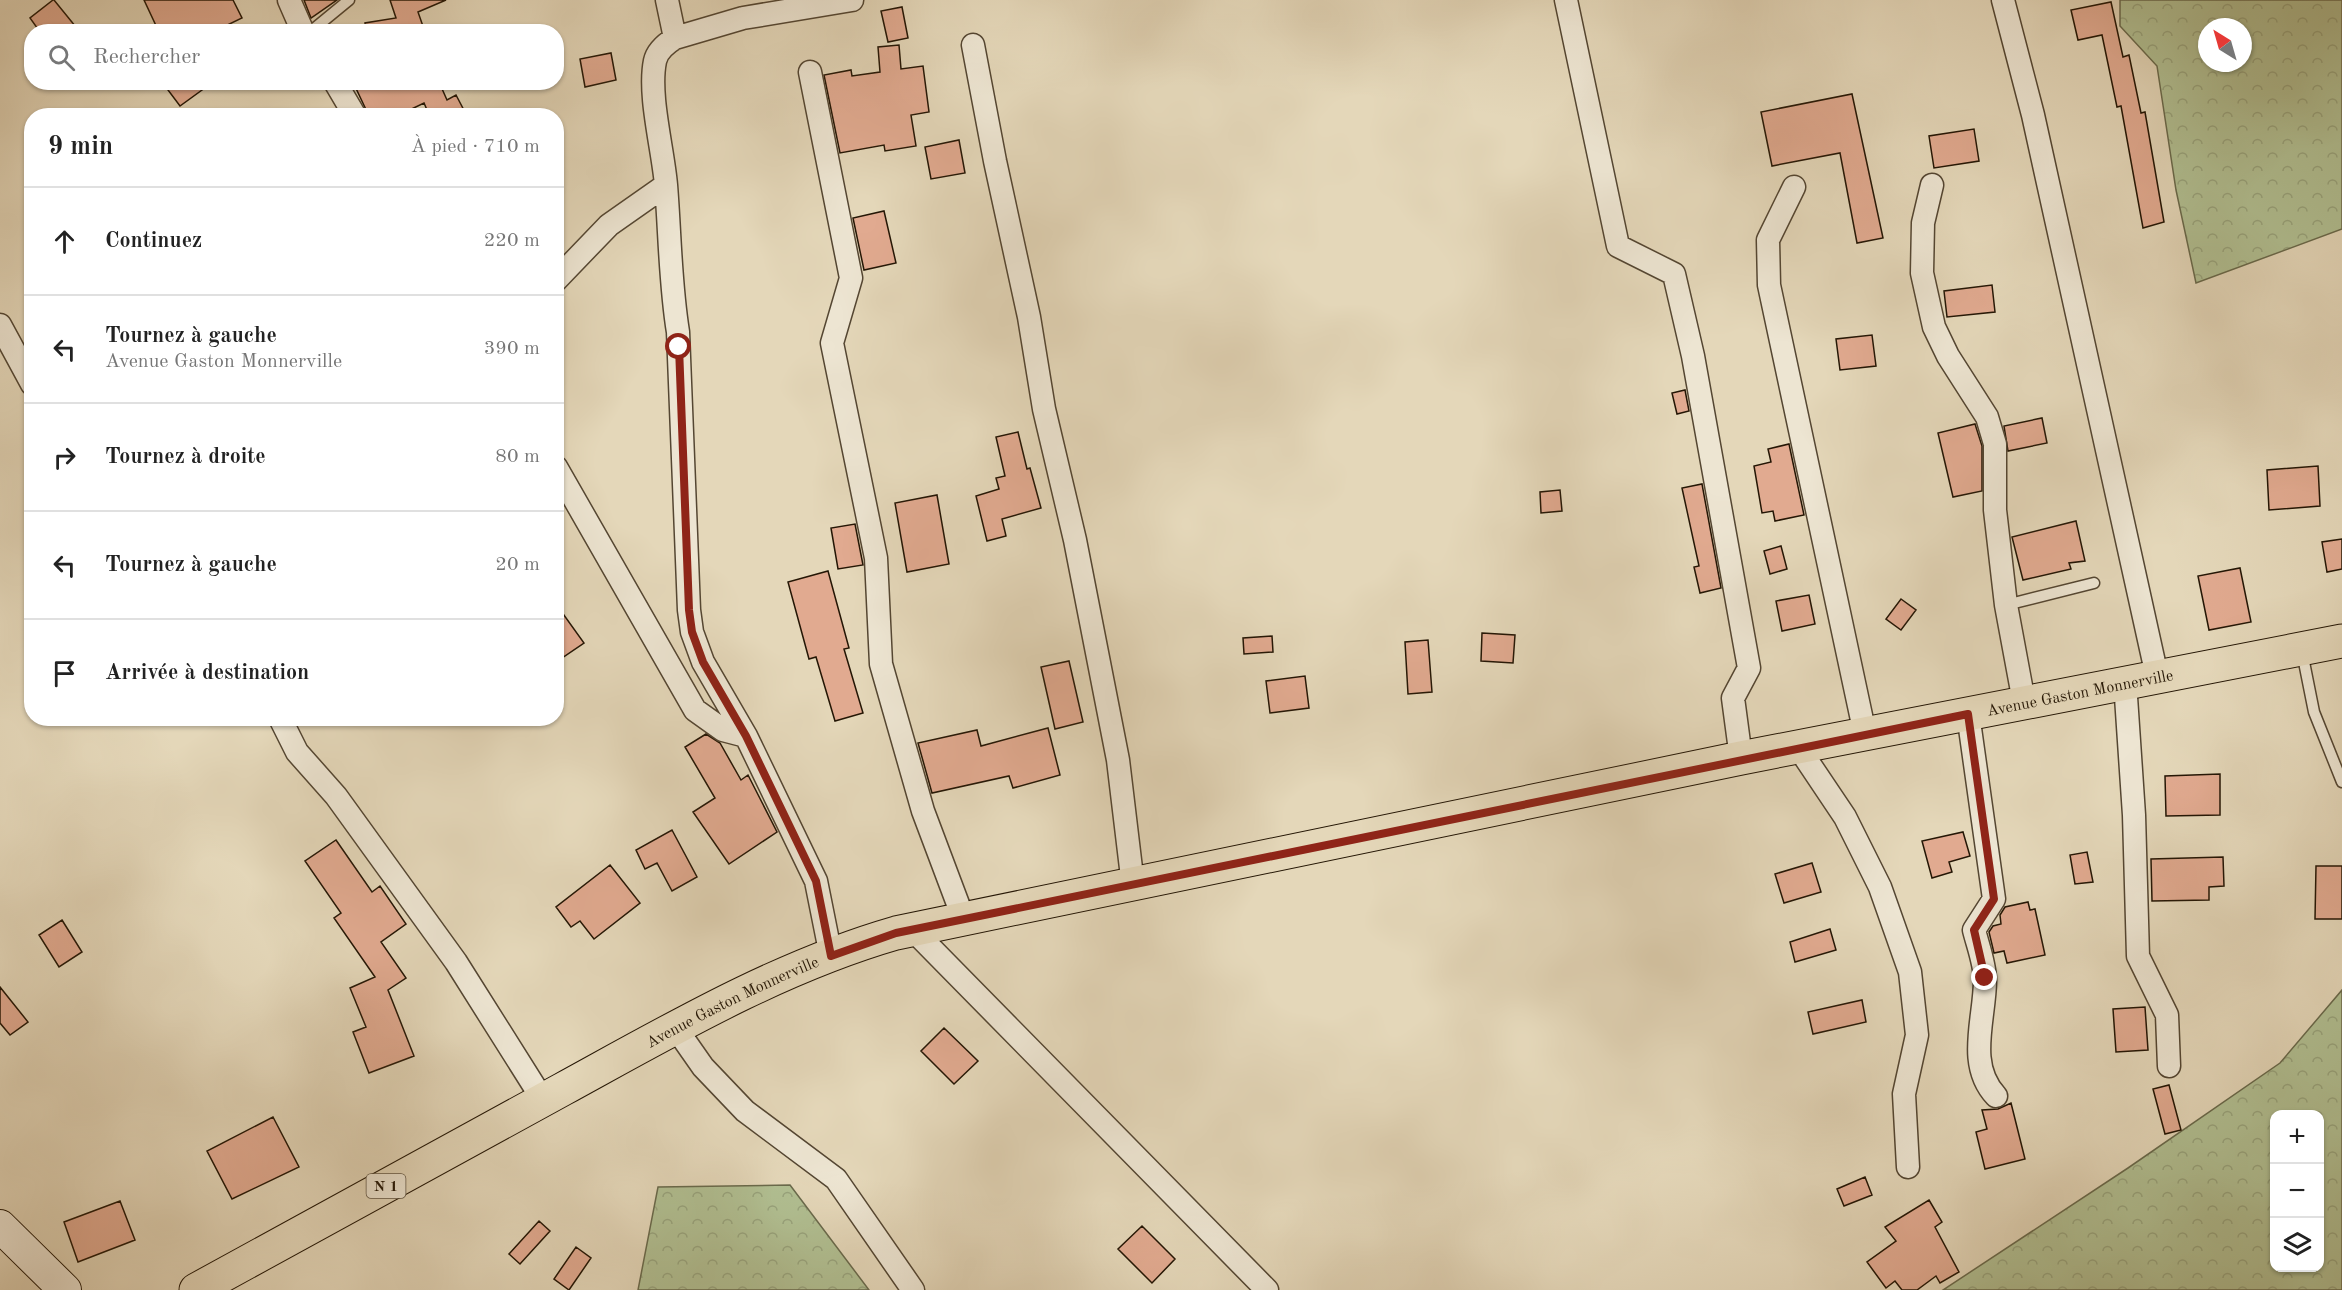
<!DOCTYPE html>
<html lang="fr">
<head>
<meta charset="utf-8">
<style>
	body { margin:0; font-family:"Old Standard TT",serif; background:#f6f6f6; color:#222 }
	.controls { position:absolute; right:18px; bottom:18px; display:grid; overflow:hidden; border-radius:12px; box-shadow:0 2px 4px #0004 }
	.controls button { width:54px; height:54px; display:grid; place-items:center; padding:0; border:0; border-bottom:2px solid #e0e0e0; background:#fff; color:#222; font:30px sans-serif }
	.compass { position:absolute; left:2198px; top:18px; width:54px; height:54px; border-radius:50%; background:#fff; box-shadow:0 2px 4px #0004; rotate:323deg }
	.stop { position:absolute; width:18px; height:18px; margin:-14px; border:4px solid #8f2418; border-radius:50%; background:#fff }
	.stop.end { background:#8f2418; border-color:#fff; box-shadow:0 2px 6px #0008 }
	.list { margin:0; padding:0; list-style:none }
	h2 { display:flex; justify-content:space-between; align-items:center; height:78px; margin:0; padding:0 24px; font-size:26px }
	h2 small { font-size:20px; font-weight:400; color:#767676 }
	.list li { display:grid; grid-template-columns:39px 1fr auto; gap:18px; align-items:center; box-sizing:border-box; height:108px; padding:0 24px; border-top:2px solid #e0e0e0 }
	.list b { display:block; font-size:22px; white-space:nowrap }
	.list p { margin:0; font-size:20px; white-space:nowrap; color:#767676 }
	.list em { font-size:20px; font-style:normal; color:#767676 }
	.icon { flex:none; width:33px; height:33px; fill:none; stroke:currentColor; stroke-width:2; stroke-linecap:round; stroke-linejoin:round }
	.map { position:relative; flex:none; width:2342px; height:1290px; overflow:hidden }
	.search { position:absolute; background:#fff; box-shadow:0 2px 4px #0004; left:24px; top:24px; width:540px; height:66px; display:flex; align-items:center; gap:15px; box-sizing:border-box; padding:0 21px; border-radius:24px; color:#767676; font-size:22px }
	.panel { position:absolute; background:#fff; box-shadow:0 2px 4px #0004; left:24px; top:108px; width:540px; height:618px; border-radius:24px }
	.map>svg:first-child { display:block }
	.forest { fill:url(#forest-crowns); stroke:#6a6a4c; stroke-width:1.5; fill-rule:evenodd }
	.building { fill:#e1aa90; stroke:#241605; stroke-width:1.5 }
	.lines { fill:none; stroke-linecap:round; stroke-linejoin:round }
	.lane-casing { stroke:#544632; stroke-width:13 }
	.street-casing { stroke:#544632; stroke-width:25 }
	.secondary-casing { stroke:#241605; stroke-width:34 }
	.primary-casing { stroke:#241605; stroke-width:35 }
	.lane { stroke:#ede5d2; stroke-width:10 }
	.street { stroke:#ede5d2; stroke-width:22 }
	.secondary { stroke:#ede5d2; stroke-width:32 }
	.primary { stroke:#e4d7b9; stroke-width:33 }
	.route { stroke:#8f2418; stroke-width:8 }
	.labels { text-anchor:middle; stroke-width:6; stroke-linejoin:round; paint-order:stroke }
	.shield { fill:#ede5d2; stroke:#605442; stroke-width:1.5 }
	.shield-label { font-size:15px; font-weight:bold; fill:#241605 }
	.street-label { font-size:16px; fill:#241605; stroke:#ede5d2 }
</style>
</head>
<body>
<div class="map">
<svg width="2342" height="1290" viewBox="0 0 2342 1290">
	<defs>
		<pattern id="forest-crowns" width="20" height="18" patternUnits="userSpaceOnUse" patternTransform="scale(1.5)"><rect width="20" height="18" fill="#b1bf92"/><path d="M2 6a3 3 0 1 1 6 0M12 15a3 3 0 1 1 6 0" fill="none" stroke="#98a37c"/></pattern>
	</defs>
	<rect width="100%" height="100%" fill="#e4d7b9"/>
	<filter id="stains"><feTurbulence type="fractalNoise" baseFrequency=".00333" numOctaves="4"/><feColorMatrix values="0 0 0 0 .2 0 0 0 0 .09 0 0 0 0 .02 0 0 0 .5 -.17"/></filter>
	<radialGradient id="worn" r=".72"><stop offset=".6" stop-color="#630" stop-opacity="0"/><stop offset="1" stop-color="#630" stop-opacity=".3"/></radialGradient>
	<!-- forest -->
	<path class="forest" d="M2120,0H2342V229L2196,283L2176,190L2157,66L2120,26ZM2207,27H2243V63H2207Z
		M2342,990V1290H1943L2128,1168L2280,1063ZM2274,1114H2320V1268H2274Z
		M790,1185L869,1290H638L658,1187Z"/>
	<!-- building -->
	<path class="building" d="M53,0H54L80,32H40L30,18Z
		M144,0H233L242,18L213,32H159Z
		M304,0H337L311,18Z
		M390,0H446L418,12L425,32H366L365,23L396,18Z
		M2111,2L2123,57L2129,55L2141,113L2145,112L2164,222L2143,228L2121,106L2117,107L2102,35L2078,40L2071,10Z
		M902,7L908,38L888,42L881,11Z
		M899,45L901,69L923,66L929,112L911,115L916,146L885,151L884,145L840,153L824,75L851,70L852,76L880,72L878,47Z
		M611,53L616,80L585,87L580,59Z
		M162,82H213L180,106Z
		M353,82H439L447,100L456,95L467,116H417L427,110L424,103L397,116H369Z
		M1852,94L1883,238L1857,243L1840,153L1772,166L1761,112Z
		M1974,129L1979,161L1934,168L1929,136Z
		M959,140L965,173L931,179L925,147Z
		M884,211L896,263L864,270L853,218Z
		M1992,285L1995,312L1947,317L1944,291Z
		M1872,335L1876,366L1840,370L1836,339Z
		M1685,390L1689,411L1677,414L1672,393Z
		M2042,418L2047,443L2008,451L2004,426Z
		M1975,424L1982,446V491L1953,497L1938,433Z
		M1018,432L1027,469L1030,468L1041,508L1002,519L1006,536L987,541L976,496L999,489L996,478L1005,476L996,437Z
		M1789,444L1804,515L1775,521L1773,511L1762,513L1754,466L1771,462L1768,449Z
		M2318,466L2320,506L2269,510L2267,470Z
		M1702,484L1721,588L1700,593L1694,567L1699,566L1682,488Z
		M1560,490L1562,511L1541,513L1540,492Z
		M937,495L949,564L907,572L895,503Z
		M2076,521L2085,561L2069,563L2071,569L2023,580L2012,537Z
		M855,524L863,565L838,569L831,528Z
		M2342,539V569L2327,572L2322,542Z
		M1781,546L1787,569L1770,574L1764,551Z
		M2240,568L2251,622L2209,630L2198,576Z
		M828,571L849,648L844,649L863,713L835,721L816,657L809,659L788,582Z
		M1809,595L1815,624L1782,631L1776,601Z
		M1901,599L1916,610L1901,630L1886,619Z
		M556,604L584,643L556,662Z
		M1482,633L1515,635L1513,663L1481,661Z
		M1272,636L1273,652L1244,654L1243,638Z
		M1428,640L1432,692L1408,694L1405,642Z
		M1069,661L1083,722L1055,729L1041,667Z
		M1305,676L1309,708L1270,713L1266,681Z
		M1048,728L1060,775L1013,788L1009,776L932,793L918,743L977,730L981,746Z
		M706,734L720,743L741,780L748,775L777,832L729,864L693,812L715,798L685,747Z
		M2220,774V815L2166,816L2165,776Z
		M672,830L697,877L672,891L657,863L645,869L636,850Z
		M1963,832L1970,856L1949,862L1952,872L1932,878L1922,841Z
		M336,840L372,892L380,886L406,924L381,942L406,978L388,990L414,1056L369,1073L353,1032L366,1027L350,988L375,977L334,918L341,913L305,861Z
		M2087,852L2093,882L2075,884L2070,855Z
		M2223,857L2224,886L2209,887V900L2152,901L2151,859Z
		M1812,863L1821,892L1784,903L1775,874Z
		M610,865L640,903L594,939L580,921L571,927L556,907Z
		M2316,866H2342V919H2315Z
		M2028,902L2030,910L2035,909L2045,955L2007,963L2004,951L1994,953L1989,932L1993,926L2001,924L2000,915L2005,907Z
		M62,920L82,952L59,967L39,935Z
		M1830,929L1836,950L1795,962L1790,942Z
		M0,987L28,1022L10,1035L0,1023Z
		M1862,1000L1866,1022L1813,1034L1808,1012Z
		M2145,1007L2148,1050L2116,1052L2113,1009Z
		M944,1028L978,1061L954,1084L921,1051Z
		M2169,1085L2181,1130L2165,1134L2153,1089Z
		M2011,1103L2025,1159L1985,1169L1976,1132L1987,1129L1982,1110L1998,1109Z
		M273,1117L299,1167L232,1199L207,1151Z
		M1865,1177L1872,1195L1844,1206L1837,1189Z
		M1929,1200L1942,1222L1935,1227L1959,1272L1940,1283L1936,1276L1917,1290H1902L1895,1281L1886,1288L1867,1262L1896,1241L1885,1227Z
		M120,1201L135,1240L78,1262L64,1222Z
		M539,1221L550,1231L520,1264L509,1254Z
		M1142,1226L1175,1259L1152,1283L1118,1249Z
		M576,1247L591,1258L569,1290L554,1279Z"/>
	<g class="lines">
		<defs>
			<path id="lane" d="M310,32L349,0
				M2006,605L2094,583
				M2302,652L2314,712L2342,782"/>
			<path id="street" d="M289,0L303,32
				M667,0L675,38L743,18L852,0
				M1566,0L1618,246L1674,274L1693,356L1749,668L1733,698L1741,758
				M2003,0L2033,115L2157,676
				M675,38C667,43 657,51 655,61C648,95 663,149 666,185C670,234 670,283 678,332L689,610L692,632L703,662L746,736L816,881L831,956
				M973,45L995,161L1029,317L1044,409L1075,540L1118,760L1133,885
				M810,72L851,278L832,343L876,558L881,664L923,811L964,920
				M335,82L355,116
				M1932,185L1923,223L1922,273L1934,327L1948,356L1987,417L1995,444V510L2006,605L2024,702
				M1794,187L1768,240L1769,285L1865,734
				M556,280L609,225L666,185
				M0,325L32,384
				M556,467L695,710L723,730L746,736
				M2125,682L2134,815L2138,956L2167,1015L2169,1066
				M1968,714L1994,899L1974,930C1978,946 1985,964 1985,980C1985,1019 1966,1064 1996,1096
				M280,718L297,752L336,796L456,962L543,1100
				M1798,747L1845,817L1880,887L1910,972L1917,1035L1904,1094L1908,1167
				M914,931L1267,1290
				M675,1027L703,1067L745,1111L836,1179L913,1290"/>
			<path id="secondary" d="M0,1226L65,1290"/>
			<g id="primary">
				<path id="s1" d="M196,1290C318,1223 440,1156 563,1089C669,1031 778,967 896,933L1741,758L2342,641"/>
			</g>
		</defs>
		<!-- lane casing -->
		<use href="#lane" class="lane-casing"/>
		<!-- street casing -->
		<use href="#street" class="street-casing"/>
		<!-- secondary casing -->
		<use href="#secondary" class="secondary-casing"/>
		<!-- primary casing -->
		<use href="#primary" class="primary-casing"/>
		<!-- lane -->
		<use href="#lane" class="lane"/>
		<!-- street -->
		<use href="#street" class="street"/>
		<!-- secondary -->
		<use href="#secondary" class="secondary"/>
		<!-- primary -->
		<use href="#primary" class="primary"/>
	</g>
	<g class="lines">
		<!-- route -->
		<path class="route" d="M679,347L689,610L692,632L703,662L746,736L816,881L831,956L896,933L1968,714L1994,899L1974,930L1985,978"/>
	</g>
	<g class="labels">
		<!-- shield labels -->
		<rect class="shield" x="366.5" y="1174" width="39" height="24" rx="4.5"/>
		<g class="shield-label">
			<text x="386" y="1191">N 1</text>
		</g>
		<!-- street labels -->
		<g class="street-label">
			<text dy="6" stroke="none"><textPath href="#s1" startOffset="1995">Avenue Gaston Monnerville</textPath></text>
			<text dy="6" stroke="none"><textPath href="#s1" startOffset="609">Avenue Gaston Monnerville</textPath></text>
		</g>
	</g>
	<rect width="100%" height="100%" filter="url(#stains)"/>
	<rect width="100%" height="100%" fill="url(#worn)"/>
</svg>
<div class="controls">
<button>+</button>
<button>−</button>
<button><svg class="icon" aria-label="layers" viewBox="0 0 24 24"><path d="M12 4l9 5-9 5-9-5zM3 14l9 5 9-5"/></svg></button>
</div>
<svg class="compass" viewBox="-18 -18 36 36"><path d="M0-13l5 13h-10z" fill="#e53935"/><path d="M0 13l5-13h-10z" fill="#767676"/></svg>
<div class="stop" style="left:679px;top:347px"></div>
<div class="stop end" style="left:1985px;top:978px"></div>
<div class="search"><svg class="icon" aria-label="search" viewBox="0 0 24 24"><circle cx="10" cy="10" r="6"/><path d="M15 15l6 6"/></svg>Rechercher</div>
<section class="panel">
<h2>9 min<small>À pied · 710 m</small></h2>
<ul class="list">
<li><svg class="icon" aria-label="ahead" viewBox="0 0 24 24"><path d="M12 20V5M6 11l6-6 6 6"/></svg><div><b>Continuez</b></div><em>220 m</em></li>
<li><svg class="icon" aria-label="left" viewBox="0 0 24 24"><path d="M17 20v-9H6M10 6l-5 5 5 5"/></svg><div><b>Tournez à gauche</b><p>Avenue Gaston Monnerville</p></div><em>390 m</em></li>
<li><svg class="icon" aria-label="right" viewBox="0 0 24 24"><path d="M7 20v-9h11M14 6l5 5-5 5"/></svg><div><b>Tournez à droite</b></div><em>80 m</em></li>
<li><svg class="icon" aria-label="left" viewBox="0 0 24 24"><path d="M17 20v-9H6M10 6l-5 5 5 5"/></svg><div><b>Tournez à gauche</b></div><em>20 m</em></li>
<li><svg class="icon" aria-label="arrive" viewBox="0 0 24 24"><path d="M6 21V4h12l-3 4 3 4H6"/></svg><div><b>Arrivée à destination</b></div></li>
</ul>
</section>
</div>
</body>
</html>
